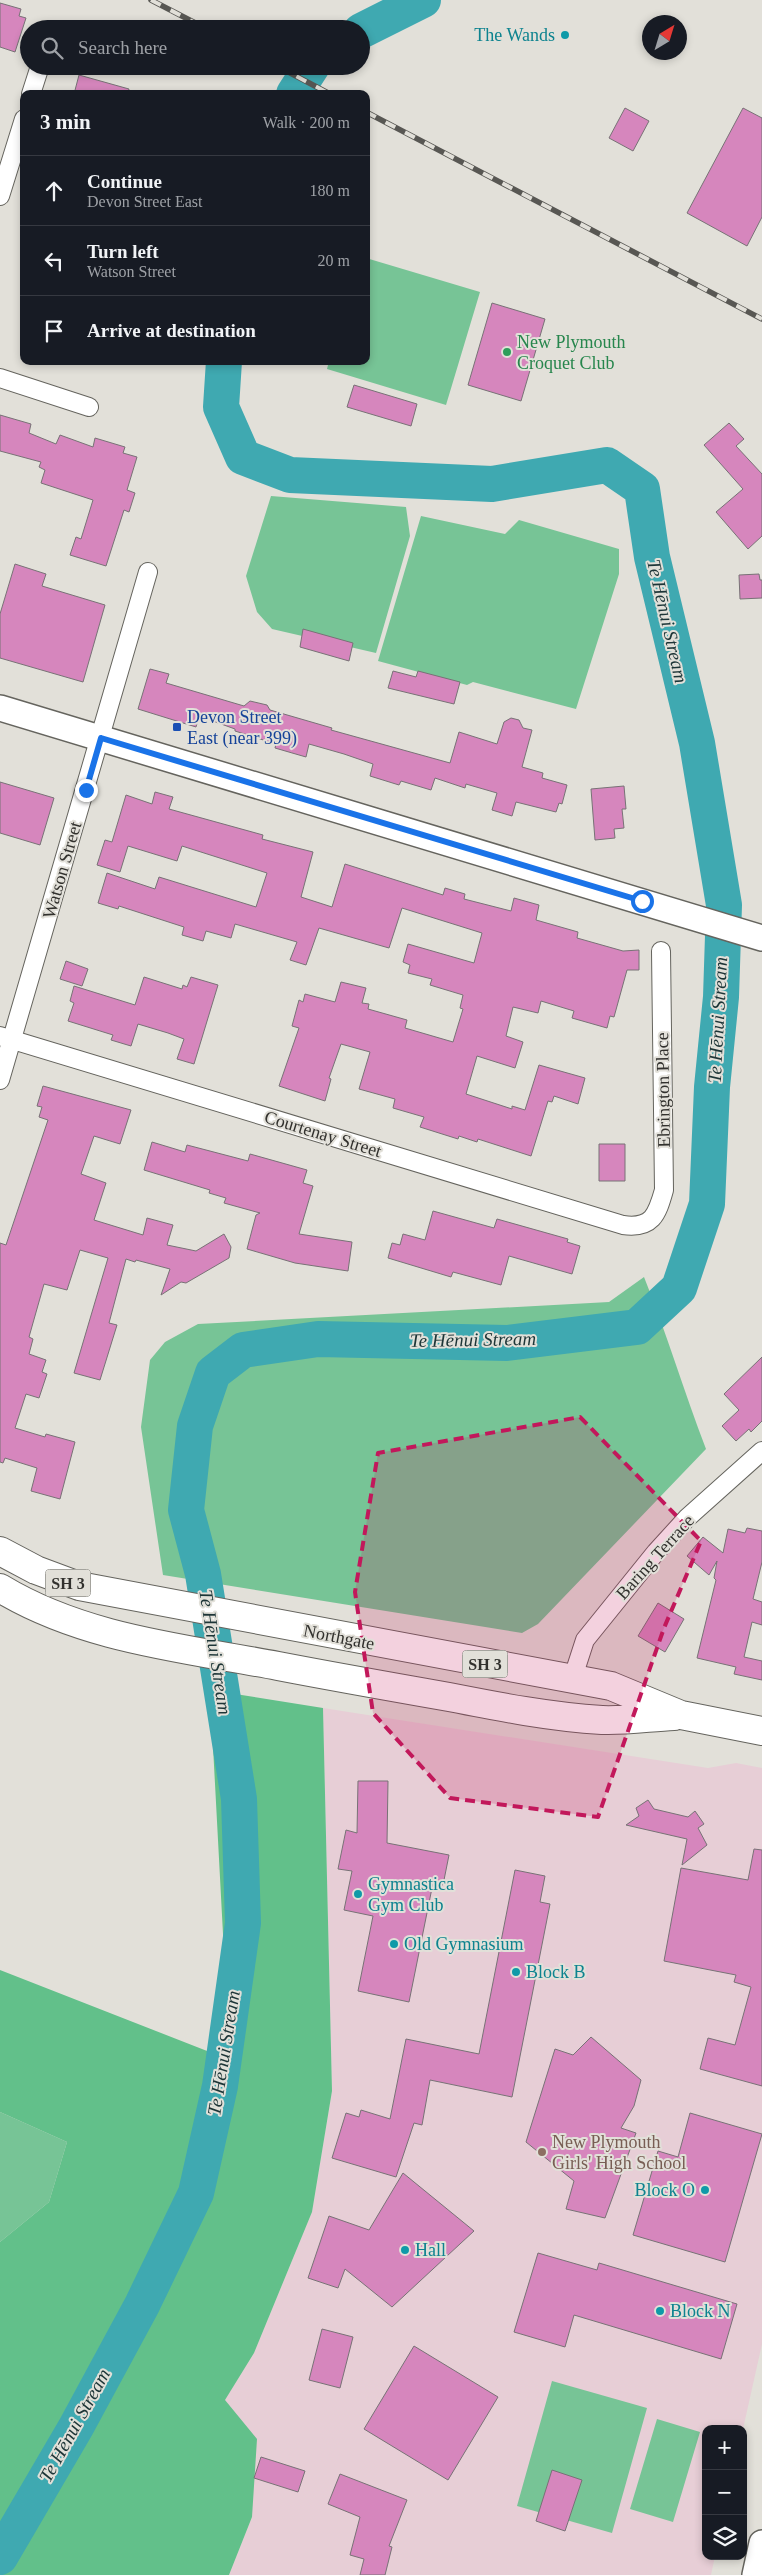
<!DOCTYPE html>
<html lang="en">
<head>
<meta charset="utf-8">
<style>
	body { margin:0; font-family:Georgia,serif; background:#20242c; color:#f1f3f6 }
	.controls { position:absolute; right:15px; bottom:15px; display:grid; overflow:hidden; border-radius:10px; box-shadow:0 2px 8px #0003 }
	.controls button { width:45px; height:45px; display:grid; place-items:center; padding:0; border:0; border-bottom:1px solid #363941; background:#171b24; color:#f1f3f6; font:25px sans-serif }
	.compass { position:absolute; left:642px; top:15px; width:45px; height:45px; border-radius:50%; background:#171b24; box-shadow:0 2px 8px #0003; rotate:38deg }
	.stop { position:absolute; width:15px; height:15px; margin:-11px; border:4px solid #1a73e8; border-radius:50%; background:#fff }
	.stop.end { background:#1a73e8; border-color:#fff; box-shadow:0 1px 5px #0008 }
	.list { margin:0; padding:0; list-style:none }
	h2 { display:flex; justify-content:space-between; align-items:center; height:65px; margin:0; padding:0 20px; font-size:21px }
	h2 small { font-size:16px; font-weight:400; color:#9ea1a6 }
	.list li { display:grid; grid-template-columns:32px 1fr auto; gap:15px; align-items:center; box-sizing:border-box; height:70px; padding:0 20px; border-top:1px solid #363941 }
	.list b { display:block; font-size:19px; white-space:nowrap }
	.list p { margin:0; font-size:16px; white-space:nowrap; color:#9ea1a6 }
	.list em { font-size:16px; font-style:normal; color:#9ea1a6 }
	.icon { flex:none; width:28px; height:28px; fill:none; stroke:currentColor; stroke-width:2; stroke-linecap:round; stroke-linejoin:round }
	.map { position:relative; flex:none; width:762px; height:2575px; overflow:hidden }
	.search { position:absolute; background:#171b24; box-shadow:0 2px 8px #0003; left:20px; top:20px; width:350px; height:55px; display:flex; align-items:center; gap:12px; box-sizing:border-box; padding:0 18px; border-radius:28px; color:#9ea1a6; font-size:19px }
	.panel { position:absolute; background:#171b24; box-shadow:0 2px 8px #0003; left:20px; top:90px; width:350px; height:275px; border-radius:10px }
	.map>svg:first-child { display:block }
	.education { fill:#e7ced6 }
	.green { fill:#77c496 }
	.forest { fill:#62c08a }
	.lines { fill:none; stroke-linecap:round; stroke-linejoin:round }
	.river { stroke:#3fa9b1; stroke-width:36 }
	.building { fill:#d686bd; stroke:#787276 }
	.street-casing { stroke:#65645e; stroke-width:20 }
	.secondary-casing { stroke:#65645e; stroke-width:28 }
	.highway-casing { stroke:#65645e; stroke-width:30 }
	.street { stroke:#fff; stroke-width:18 }
	.secondary { stroke:#fff; stroke-width:25 }
	.highway { stroke:#fff; stroke-width:28 }
	.rail-casing { stroke:#585753; stroke-width:5.5 }
	.rail { stroke:#e2e0d9; stroke-width:4; stroke-dasharray:11; stroke-linecap:butt }
	.route { stroke:#1a73e8; stroke-width:6 }
	.marked { fill:#c2185b; fill-opacity:0.2; stroke:#c2185b; stroke-width:4; stroke-dasharray:10 6; stroke-linejoin:round }
	.culture-dot { fill:#0f9aa8; stroke:#e2e0d9; stroke-width:2 }
	.leisure-dot { fill:#2e9e5b; stroke:#e2e0d9; stroke-width:2 }
	.transit-dot { fill:#1a4fb4; stroke:#e2e0d9; stroke-width:2 }
	.education-dot { fill:#8d6e63; stroke:#e2e0d9; stroke-width:2 }
	.labels { text-anchor:middle; stroke-width:4; stroke-linejoin:round; paint-order:stroke }
	.shield { fill:#e2e0d9; stroke:#676661; stroke-width:1 }
	.shield-label { font-size:16px; font-weight:bold; fill:#32312e }
	.culture-label { font-size:18px; fill:#0d838f; stroke:#e2e0d9; text-anchor:start }
	.leisure-label { font-size:18px; fill:#27864d; stroke:#e2e0d9; text-anchor:start }
	.transit-label { font-size:18px; fill:#164399; stroke:#e2e0d9; text-anchor:start }
	.street-label { font-size:18px; fill:#32312e; stroke:#e2e0d9 }
	.education-label { font-size:18px; fill:#785e54; stroke:#e2e0d9; text-anchor:start }
	.water-label { font-size:19px; font-style:italic; fill:#1d3537; stroke:#e2e0d9 }
</style>
</head>
<body>
<div class="map">
<svg width="762" height="2575" viewBox="0 0 762 2575">
	<rect width="100%" height="100%" fill="#e2e0d9"/>
	<!-- education -->
	<path class="education" d="M323,1708L708,1768L736,1763L762,1768V2344L743,2429H706V2556H715L711,2575H229L252,2517L224,2401L254,2353L312,2212L332,2091Z"/>
	<!-- green -->
	<path class="green" d="M366,258L480,292L446,405L327,369L329,361H366Z
		M271,496L406,507L410,536L376,653L272,629L257,612L246,576Z
		M421,516L505,534L519,520L619,549V574L576,709L473,682L467,685L378,661Z
		M644,1277C667,1334 684,1392 706,1449L538,1624L522,1633L163,1575L141,1427L150,1360L165,1342L198,1324L609,1302Z
		M0,2112L67,2142L49,2202L0,2242Z
		M552,2381L647,2408L612,2533L517,2506Z
		M657,2419L700,2432L673,2522L630,2509Z"/>
	<!-- forest -->
	<path class="forest" d="M210,1690L323,1708L332,2091L312,2212L254,2353L225,2400L257,2439L252,2517L229,2575H0V2242L49,2202L67,2142L0,2112V1970L225,2058L223,1934Z"/>
	<g class="lines">
		<!-- river -->
		<path class="river" d="M361,31L423,0
			M294,94L312,66
			M0,2557L76,2427L142,2305L196,2193L220,2086L243,1923L239,1799L203,1574L186,1510L195,1426L213,1373L243,1350L318,1339L507,1343L637,1327L679,1288L707,1204L712,1087L721,997L724,905L697,743L652,557L642,489L607,465L492,484L290,475L243,457L221,407L224,361"/>
	</g>
	<!-- building -->
	<path class="building" d="M0,3L21,9L19,16L26,18L15,52L0,47Z
		M79,75L129,89L128,94H74Z
		M625,108L649,121L633,151L609,138Z
		M743,108L762,118V217L747,246L687,213Z
		M492,303L545,319L521,401L468,385Z
		M354,385L417,404L411,426L347,407Z
		M0,415L31,424L29,433L56,444L60,435L93,447L95,438L125,447L123,453L137,457L127,490L135,493L129,512L124,510L106,566L70,555L76,537L81,539L93,500L41,483L45,470L39,467L41,462L0,451Z
		M729,423L744,439L736,446L762,474V536L748,549L716,512L743,489L704,445Z
		M15,564L46,574L42,586L105,605L83,682L0,658V614Z
		M759,574L760,580H762V598L740,599L739,575Z
		M303,629L353,643L349,661L300,647Z
		M150,669L169,674L166,683L244,706L250,701L267,705L270,710L332,728L331,730L450,763L459,732L497,744L504,722L511,718L519,720L523,728L532,730L522,767L543,773L542,778L567,785L562,804L559,803L556,812L516,802L512,816L492,810L497,793L466,784L465,788L435,778L431,790L401,781L399,785L370,776L373,764L344,754L309,744L306,757L275,748L276,744L235,731V729L199,716L196,727L138,709Z
		M393,671L416,677L418,671L460,682L454,704L388,688Z
		M0,782L54,798L40,845L0,833Z
		M624,786L626,809H622L624,828L614,829L615,838L595,840L591,789Z
		M155,792L173,797L169,809L263,835L262,839L313,852L301,897L332,907L345,864L443,895L445,888L465,894L464,899L511,911L514,898L539,905L536,920L578,932L577,938L623,951L639,950V970H627L614,1017L610,1016L607,1028L572,1018L574,1011L541,1001L538,1013L513,1007L506,1036L523,1042L515,1068L477,1056L466,1094L512,1109V1106L525,1110L539,1065L585,1078L578,1104L554,1096L552,1102L548,1101L531,1156L478,1139L477,1142L459,1136L458,1139L420,1127L424,1117L393,1108L395,1099L359,1089L370,1052L341,1044L329,1078L331,1079L325,1101L279,1086L299,1028L292,1026L299,1000L303,1002L305,994L335,1002L341,982L366,988L362,1003L369,1004L368,1009L407,1020L405,1028L453,1042L463,1009L460,1008L463,995L430,985L432,979L408,973L410,965L403,962L408,944L474,963L482,933L402,908L389,948L319,928L306,965L290,960L297,942L235,924L231,938L206,931L203,941L182,935L184,927L119,906L118,909L98,903L107,873L155,889L159,877L256,907L267,873L182,846L177,861L128,846L120,872L97,865L105,840L112,842L126,795L152,804Z
		M66,961L88,969L82,986L60,979Z
		M144,977L182,989L183,985L187,987L191,977L218,985L194,1064L177,1059L184,1039L168,1033L138,1024L131,1046L111,1040L113,1035L68,1021L74,1003L70,1001L74,986L135,1005Z
		M43,1086L131,1110L120,1144L94,1136L81,1174L106,1183L94,1220L143,1235L147,1218L173,1225L167,1245L196,1251L224,1234L231,1247L229,1258L186,1283L181,1282L161,1295L170,1269L136,1260L135,1262L126,1259L109,1323L117,1325L100,1380L74,1373L108,1258L80,1250L67,1290L44,1284L29,1337L33,1339L29,1354L46,1360L42,1372L47,1374L39,1398L26,1394L15,1428L45,1437L46,1434L75,1442L60,1499L31,1491L37,1468L5,1458L3,1463L0,1462V1243L6,1245L48,1120L39,1117L42,1107L37,1106Z
		M152,1142L185,1152L187,1145L248,1161L250,1154L307,1170L303,1183L313,1186L299,1234L352,1242L348,1271L295,1263L247,1249L256,1215L260,1213L224,1203L226,1198L209,1193L210,1190L144,1170Z
		M599,1144H625V1181H599Z
		M433,1211L494,1228L497,1219L568,1239L567,1242L580,1246L572,1274L509,1256L501,1285L453,1272L451,1277L388,1258L392,1243L400,1245L403,1234L425,1240Z
		M762,1357V1421L751,1432L749,1429L736,1441L722,1426L739,1410L724,1394Z
		M747,1528L762,1531V1562L753,1599L762,1602V1625L752,1622L744,1657L762,1661V1680L734,1674L736,1667L697,1658L716,1580L714,1578L717,1561L709,1575L687,1556L703,1537L723,1553L728,1529L745,1533Z
		M658,1603L684,1619L665,1652L638,1636Z
		M358,1781H388L387,1843L449,1855L443,1885L433,1883L409,2002L358,1991L373,1916L344,1910L352,1871L338,1869L346,1830L357,1833Z
		M648,1800L654,1809L688,1817L695,1811L704,1824L698,1828L707,1845L682,1865L687,1839L626,1825L639,1816L636,1808Z
		M754,1849L762,1850V2086L700,2069L708,2038L735,2045L751,1987L734,1982L736,1975L664,1961L681,1868L748,1880Z
		M515,1870L545,1876L540,1902L550,1904L512,2097L430,2080L422,2125L414,2123L396,2177L332,2158L346,2113L359,2117L361,2110L390,2119L406,2039L479,2054Z
		M591,2037L641,2080L634,2106L621,2128L636,2133L605,2218L566,2209L574,2181L526,2142L555,2049L573,2055Z
		M690,2113L762,2134L725,2262L633,2235L658,2151L678,2157Z
		M403,2173L474,2231L392,2307L345,2269L338,2288L308,2278L329,2216L369,2230Z
		M538,2253L597,2270L599,2263L737,2304L721,2359L574,2315L565,2347L514,2332Z
		M322,2329L353,2337L340,2388L309,2380Z
		M414,2346L498,2397L448,2480L364,2429Z
		M261,2457L305,2471L298,2492L254,2478Z
		M552,2470L582,2480L565,2531L536,2521Z
		M340,2474L407,2500L389,2546L392,2547L385,2575H360L364,2559L350,2555L360,2517L328,2504Z"/>
	<g class="lines">
		<defs>
			<path id="street" d="M31,94L40,66
				M0,196L24,119
				M0,378L89,407
				M0,1036L623,1225C652,1229 657,1215 664,1190L661,951
				M0,1080L148,572
				M572,1680L585,1640L656,1552L687,1518L762,1451"/>
			<path id="secondary" d="M0,708L762,938
				M755,2575L762,2543"/>
			<path id="highway" d="M0,1551L36,1570L79,1586L611,1686L681,1715L762,1731
				M0,1588C84,1639 184,1648 278,1666C335,1677 392,1687 449,1697C500,1707 551,1717 602,1720C626,1721 651,1717 674,1716"/>
		</defs>
		<!-- street casing -->
		<use href="#street" class="street-casing"/>
		<!-- secondary casing -->
		<use href="#secondary" class="secondary-casing"/>
		<!-- highway casing -->
		<use href="#highway" class="highway-casing"/>
		<!-- street -->
		<use href="#street" class="street"/>
		<!-- secondary -->
		<use href="#secondary" class="secondary"/>
		<!-- highway -->
		<use href="#highway" class="highway"/>
		<defs>
			<path id="rail" d="M151,0L207,29
				M277,66L330,94
				M366,112L762,319"/>
		</defs>
		<!-- rail casing -->
		<use href="#rail" class="rail-casing"/>
		<!-- rail -->
		<use href="#rail" class="rail"/>
	</g>
	<g class="lines">
		<!-- route -->
		<path class="route" d="M86,790L101,738L642,901"/>
	</g>
	<!-- marked area -->
	<path class="marked" d="M580,1417L701,1541L664,1628L598,1817L450,1798L373,1713L355,1592L378,1453Z"/>
	<!-- markers -->
	<g class="culture-dot">
		<circle cx="565" cy="35" r="5"/>
		<circle cx="358" cy="1894" r="5"/>
		<circle cx="394" cy="1944" r="5"/>
		<circle cx="516" cy="1972" r="5"/>
		<circle cx="705" cy="2190" r="5"/>
		<circle cx="405" cy="2250" r="5"/>
		<circle cx="660" cy="2311" r="5"/>
	</g>
	<circle class="leisure-dot" cx="507" cy="352" r="5"/>
	<rect class="transit-dot" x="172" y="722" width="10" height="10" rx="2.5"/>
	<circle class="education-dot" cx="542" cy="2152" r="5"/>
	<g class="labels">
		<!-- shield labels -->
		<g class="shield">
			<rect x="45.5" y="1569.5" width="45" height="27" rx="4"/>
			<rect x="462.5" y="1650.5" width="45" height="27" rx="4"/>
		</g>
		<g class="shield-label">
			<text x="68" y="1589">SH 3</text>
			<text x="485" y="1670">SH 3</text>
		</g>
		<!-- culture labels -->
		<g class="culture-label">
			<text x="555" y="41" text-anchor="end">The Wands</text>
			<text x="368" y="1890">Gymnastica<tspan x="368" dy="21">Gym Club</tspan></text>
			<text x="404" y="1950">Old Gymnasium</text>
			<text x="526" y="1978">Block B</text>
			<text x="695" y="2196" text-anchor="end">Block O</text>
			<text x="415" y="2256">Hall</text>
			<text x="670" y="2317">Block N</text>
		</g>
		<!-- leisure labels -->
		<g class="leisure-label">
			<text x="517" y="348">New Plymouth<tspan x="517" dy="21">Croquet Club</tspan></text>
		</g>
		<!-- transit labels -->
		<g class="transit-label">
			<text x="187" y="723">Devon Street<tspan x="187" dy="21">East (near 399)</tspan></text>
		</g>
		<!-- street labels -->
		<g class="street-label">
			<text transform="translate(62 870) rotate(-74)" y="6">Watson Street</text>
			<text transform="translate(663 1090) rotate(-91)" y="6">Ebrington Place</text>
			<text transform="translate(323 1134) rotate(17)" y="6">Courtenay Street</text>
			<text transform="translate(655 1557) rotate(-48)" y="6">Baring Terrace</text>
			<text transform="translate(339 1637) rotate(11)" y="6">Northgate</text>
		</g>
		<!-- education labels -->
		<g class="education-label">
			<text x="552" y="2148">New Plymouth<tspan x="552" dy="21">Girls' High School</tspan></text>
		</g>
		<!-- water labels -->
		<g class="water-label">
			<text transform="translate(668 621) rotate(77)" y="7">Te Hēnui Stream</text>
			<text transform="translate(717 1020) rotate(-87)" y="7">Te Hēnui Stream</text>
			<text transform="translate(473 1339) rotate(-1)" y="7">Te Hēnui Stream</text>
			<text transform="translate(216 1652) rotate(81)" y="7">Te Hēnui Stream</text>
			<text transform="translate(223 2053) rotate(-81)" y="7">Te Hēnui Stream</text>
			<text transform="translate(74 2425) rotate(-61)" y="7">Te Hēnui Stream</text>
		</g>
	</g>
</svg>
<div class="controls">
<button>+</button>
<button>−</button>
<button><svg class="icon" aria-label="layers" viewBox="0 0 24 24"><path d="M12 4l9 5-9 5-9-5zM3 14l9 5 9-5"/></svg></button>
</div>
<svg class="compass" viewBox="-18 -18 36 36"><path d="M0-13l5 13h-10z" fill="#e53935"/><path d="M0 13l5-13h-10z" fill="#9ea1a6"/></svg>
<div class="stop" style="left:642px;top:901px"></div>
<div class="stop end" style="left:86px;top:790px"></div>
<div class="search"><svg class="icon" aria-label="search" viewBox="0 0 24 24"><circle cx="10" cy="10" r="6"/><path d="M15 15l6 6"/></svg>Search here</div>
<section class="panel">
<h2>3 min<small>Walk · 200 m</small></h2>
<ul class="list">
<li><svg class="icon" aria-label="ahead" viewBox="0 0 24 24"><path d="M12 20V5M6 11l6-6 6 6"/></svg><div><b>Continue</b><p>Devon Street East</p></div><em>180 m</em></li>
<li><svg class="icon" aria-label="left" viewBox="0 0 24 24"><path d="M17 20v-9H6M10 6l-5 5 5 5"/></svg><div><b>Turn left</b><p>Watson Street</p></div><em>20 m</em></li>
<li><svg class="icon" aria-label="arrive" viewBox="0 0 24 24"><path d="M6 21V4h12l-3 4 3 4H6"/></svg><div><b>Arrive at destination</b></div></li>
</ul>
</section>
</div>
</body>
</html>
